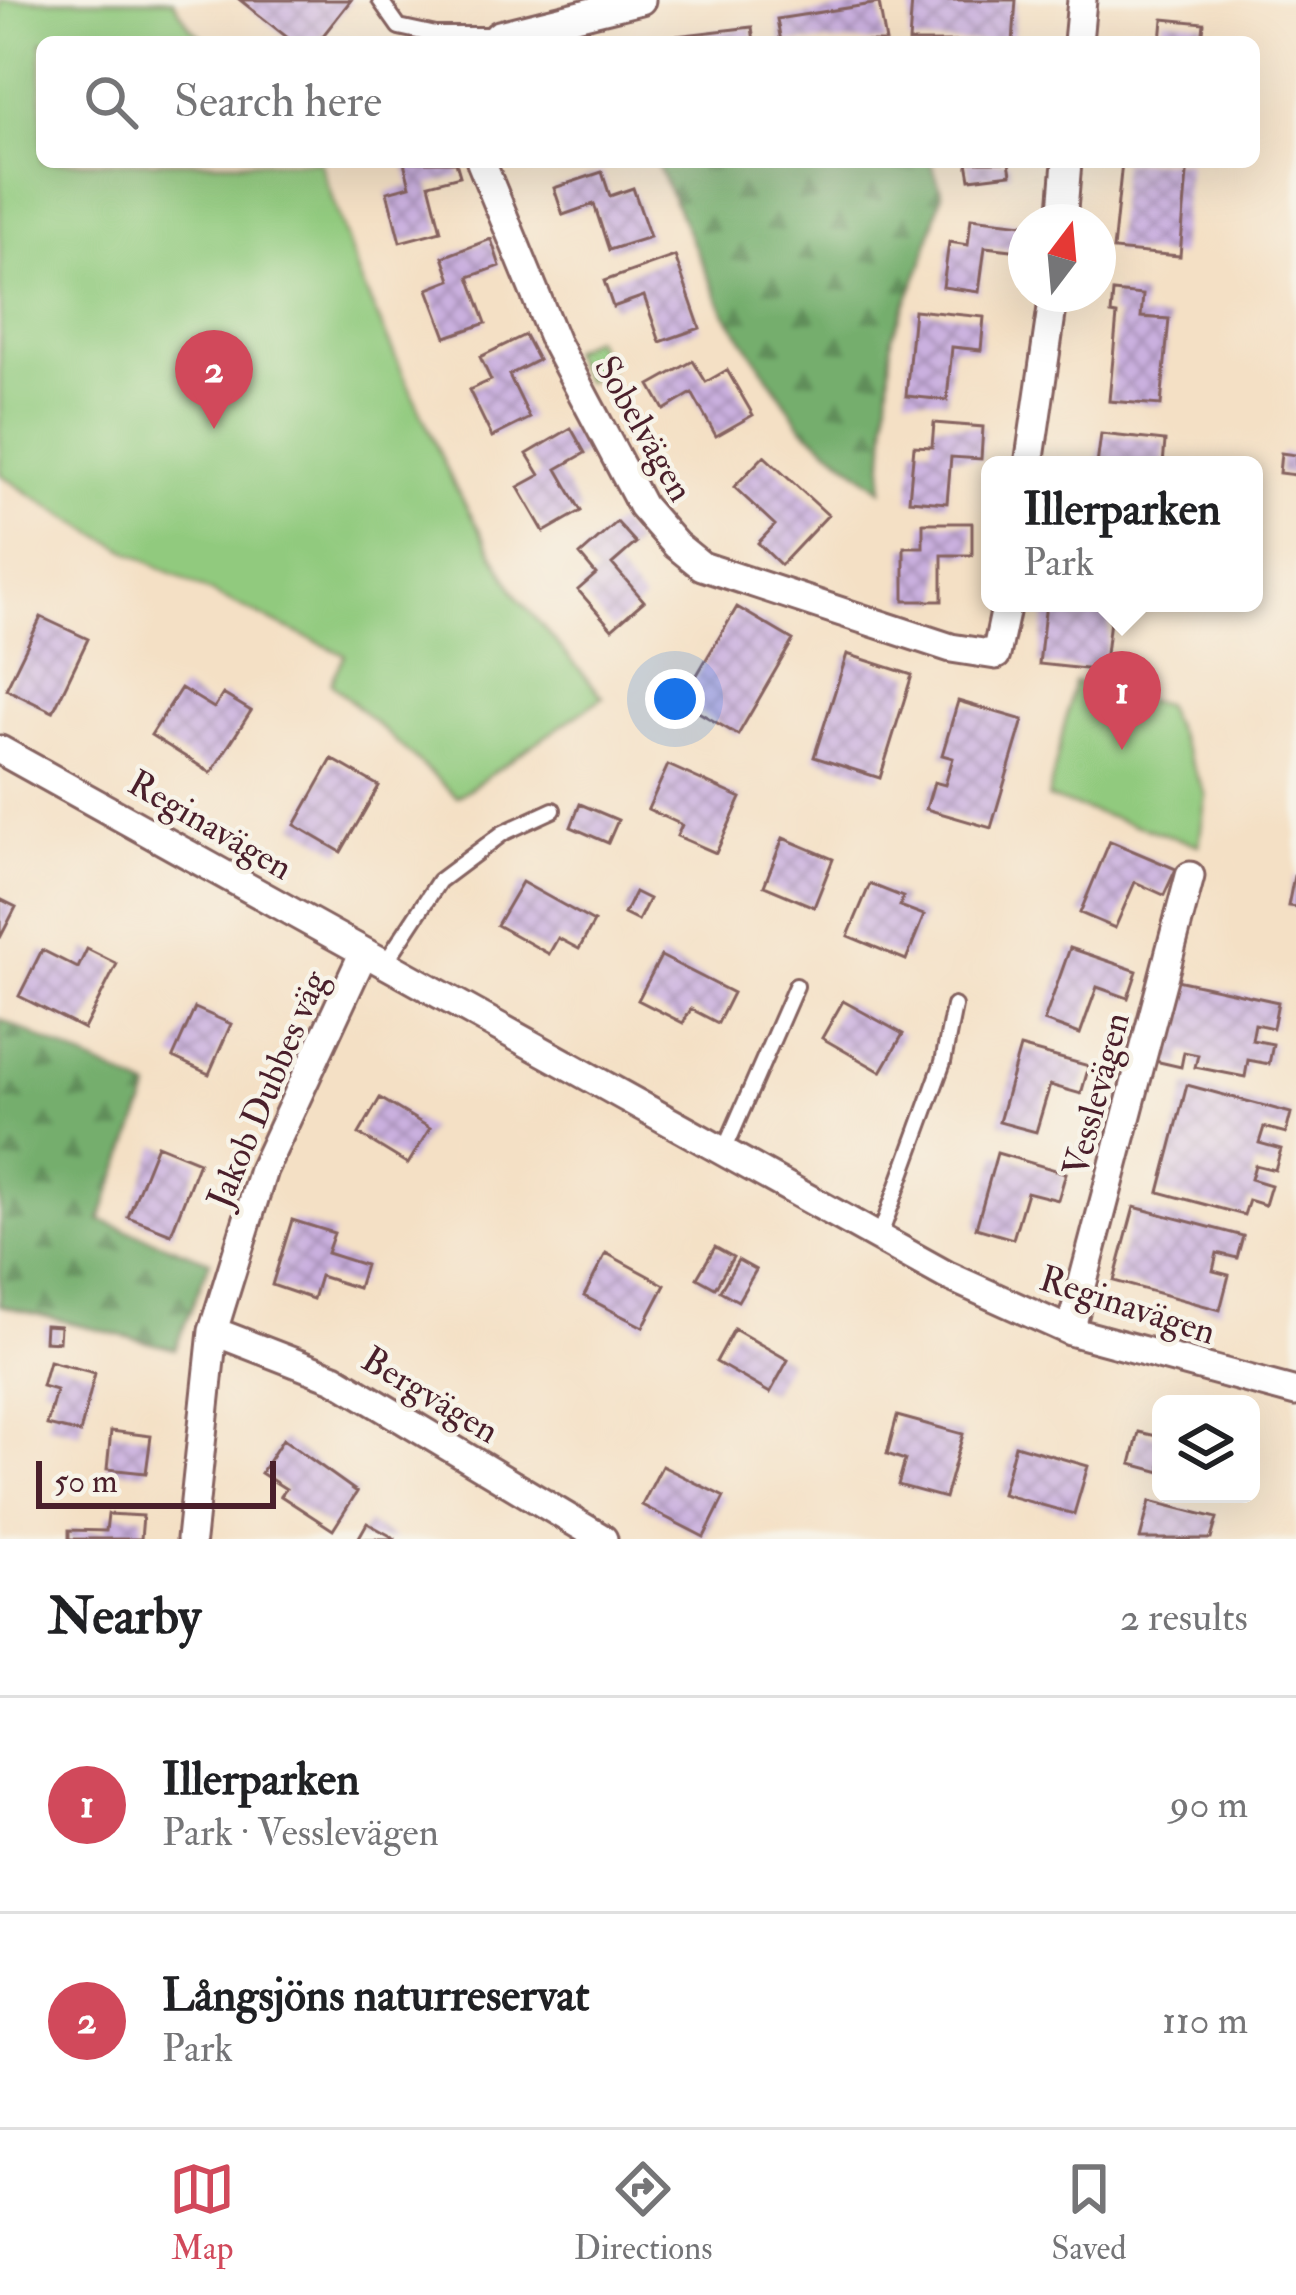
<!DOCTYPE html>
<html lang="en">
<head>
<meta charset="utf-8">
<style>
	body { margin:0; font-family:"IM FELL Double Pica",serif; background:#f2f2f2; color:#202124 }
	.controls { position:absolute; right:36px; bottom:36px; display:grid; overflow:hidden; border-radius:18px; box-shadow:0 12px 48px #0002 }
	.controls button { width:108px; height:108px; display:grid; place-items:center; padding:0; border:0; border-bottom:3px solid #e0e0e0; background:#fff; color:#202124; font:60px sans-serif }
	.compass { position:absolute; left:1008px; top:204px; width:108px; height:108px; border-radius:50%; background:#fff; box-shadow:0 12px 48px #0002; rotate:16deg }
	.scale { position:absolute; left:36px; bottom:30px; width:240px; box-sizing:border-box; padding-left:12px; border:6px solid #4a1f2b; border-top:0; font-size:33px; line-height:42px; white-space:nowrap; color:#4a1f2b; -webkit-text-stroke:9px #f7f3e8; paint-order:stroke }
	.you { position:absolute; left:675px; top:699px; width:42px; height:42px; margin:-30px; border:9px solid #fff; border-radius:50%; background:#1a73e8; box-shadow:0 0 0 18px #1a73e833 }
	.badge { display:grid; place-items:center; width:78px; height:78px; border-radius:50%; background:#d1495b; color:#fff; font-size:39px; font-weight:700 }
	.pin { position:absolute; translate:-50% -99px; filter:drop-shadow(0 3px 6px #0008) }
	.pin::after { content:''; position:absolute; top:63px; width:42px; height:36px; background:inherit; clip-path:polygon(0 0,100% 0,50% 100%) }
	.popup { position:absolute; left:981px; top:456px; width:282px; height:156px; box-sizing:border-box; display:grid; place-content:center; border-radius:18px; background:#fff; filter:drop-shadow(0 3px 9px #0005); font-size:39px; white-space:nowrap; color:#757577 }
	.popup b { font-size:45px; color:#202124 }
	.popup::after { content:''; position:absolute; left:50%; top:100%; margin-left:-24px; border:24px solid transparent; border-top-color:#fff }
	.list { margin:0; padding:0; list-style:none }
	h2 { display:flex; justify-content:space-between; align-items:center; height:156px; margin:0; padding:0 48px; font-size:51px }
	h2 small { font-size:39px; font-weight:400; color:#757577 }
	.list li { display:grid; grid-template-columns:78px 1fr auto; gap:36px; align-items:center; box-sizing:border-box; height:216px; padding:0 48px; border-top:3px solid #e0e0e0 }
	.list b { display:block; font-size:45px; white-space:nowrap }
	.list p { margin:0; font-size:39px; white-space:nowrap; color:#757577 }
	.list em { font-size:39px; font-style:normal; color:#757577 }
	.icon { flex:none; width:66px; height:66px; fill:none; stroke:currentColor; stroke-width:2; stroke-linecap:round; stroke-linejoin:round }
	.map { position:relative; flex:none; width:1296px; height:1539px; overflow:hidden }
	.search { position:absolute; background:#fff; box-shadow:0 12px 48px #0002; left:36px; right:36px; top:36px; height:132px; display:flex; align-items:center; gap:30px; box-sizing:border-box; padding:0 42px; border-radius:18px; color:#757577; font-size:45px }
	.sheet { height:588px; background:#fff }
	nav { display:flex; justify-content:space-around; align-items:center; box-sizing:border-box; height:168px; border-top:3px solid #e0e0e0; background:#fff; font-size:33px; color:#757577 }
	nav a { display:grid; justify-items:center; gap:6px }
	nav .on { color:#d1495b }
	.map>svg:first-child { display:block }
	.forest { fill:url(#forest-firs); stroke:#5f664c; stroke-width:3 }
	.green { fill:#91ca7e; stroke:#6e7454; stroke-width:3 }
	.building { fill:url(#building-cross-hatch) }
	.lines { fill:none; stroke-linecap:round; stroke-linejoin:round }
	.service-casing { stroke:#866361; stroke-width:20 }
	.minor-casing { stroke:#866361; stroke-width:33 }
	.service { stroke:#fff; stroke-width:14 }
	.minor { stroke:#fff; stroke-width:27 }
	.labels { text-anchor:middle; stroke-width:9; stroke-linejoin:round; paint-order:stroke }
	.street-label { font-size:36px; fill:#4a1f2b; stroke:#f7f3e8 }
</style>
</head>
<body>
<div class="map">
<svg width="1296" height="1539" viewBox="0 0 1296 1539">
	<defs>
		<pattern id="forest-firs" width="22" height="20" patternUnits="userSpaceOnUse" patternTransform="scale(3)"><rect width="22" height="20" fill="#74ae6d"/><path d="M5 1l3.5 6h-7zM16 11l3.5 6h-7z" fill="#618d5a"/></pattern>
		<pattern id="building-cross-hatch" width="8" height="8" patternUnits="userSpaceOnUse" patternTransform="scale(3)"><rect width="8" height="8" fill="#cab0df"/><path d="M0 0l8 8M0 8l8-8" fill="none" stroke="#a68fb5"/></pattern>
	</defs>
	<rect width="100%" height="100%" fill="#f7f3e8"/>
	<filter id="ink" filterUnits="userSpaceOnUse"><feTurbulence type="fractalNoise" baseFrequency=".00833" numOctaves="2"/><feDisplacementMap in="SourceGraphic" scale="24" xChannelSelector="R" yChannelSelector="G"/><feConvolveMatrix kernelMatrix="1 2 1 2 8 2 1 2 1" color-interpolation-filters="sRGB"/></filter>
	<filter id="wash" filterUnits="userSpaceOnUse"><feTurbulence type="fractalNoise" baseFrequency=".004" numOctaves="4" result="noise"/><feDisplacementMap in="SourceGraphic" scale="48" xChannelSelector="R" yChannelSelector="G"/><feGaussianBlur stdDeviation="2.7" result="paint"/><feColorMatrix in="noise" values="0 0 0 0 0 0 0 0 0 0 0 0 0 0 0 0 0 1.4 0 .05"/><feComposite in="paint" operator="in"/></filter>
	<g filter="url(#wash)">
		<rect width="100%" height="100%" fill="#f4e0c5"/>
		<!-- forest -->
		<path class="forest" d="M656,162H931L942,193L922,265L892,336L882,490L803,428L724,311Z
			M0,1019L150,1090L100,1220L210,1261L175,1349L0,1305Z"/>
		<!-- green -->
		<path class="green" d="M0,0H173L190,27L208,42H42V162H320L360,279L455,487L518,598L603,697L457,797L331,683L345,655C227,600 108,549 0,474Z
			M593,338L609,369L585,382L569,351Z
			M1074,682L1164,705L1206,795L1199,845L1048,798Z"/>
		<g id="blocks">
			<!-- building -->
			<path class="building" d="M240,0H351L318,42H293Z
				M912,0H1016L1013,42H909Z
				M879,3L886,42H781L777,19Z
				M1163,19L1204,23L1202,42H1161Z
				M752,27L754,42H650V39Z
				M404,162H456L460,176L429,184L441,231L400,242L387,192L410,186Z
				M967,162H1009L1011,174L970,179Z
				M1122,162H1188L1180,256L1113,250Z
				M602,172L610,196L633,188L650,237L609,250L594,204L563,215L554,188Z
				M971,218L1024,224L1021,251L985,247L979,292L943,287L949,242L968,245Z
				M491,239L500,266L469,277L486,323L446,337L428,289L451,280L443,257Z
				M675,256L700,328L660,342L644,296L613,307L604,281Z
				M1113,292L1143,295L1141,317L1169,319L1161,405L1109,401L1117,315L1111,314Z
				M914,310L984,317L981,350L952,347L947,400L906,396Z
				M525,335L538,360L509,375L530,418L492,437L469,390L491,380L480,357Z
				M693,361L706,382L727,370L753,415L716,436L692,393L664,410L650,385Z
				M934,423L983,427L981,459L951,457L947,503L909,500L914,446L932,447Z
				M571,428L585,453L557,469L581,511L544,532L518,487L540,475L527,454Z
				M1101,434L1165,441L1163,465H1097Z
				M1281,453L1296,455V475L1279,473Z
				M764,456L828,515L781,565L758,543L775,525L734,487Z
				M617,522L636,543L612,564L644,601L612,629L578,590L596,574L580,555Z
				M923,523H972V555H942V601H904V547H923Z
				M1046,603H1112L1104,671L1039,664Z
				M737,607L793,640L738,735L681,702Z
				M41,617L88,639L53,712L6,689Z
				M847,654L912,675L880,778L814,757Z
				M181,688L214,708L223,694L251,711L211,773L151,735Z
				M958,701L1023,720L991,828L926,809L934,782L945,785L953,758L942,755Z
				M332,759L379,786L341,852L295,825Z
				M668,765L741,798L716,853L677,836L682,825L648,809Z
				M580,804L618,820L608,843L571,827Z
				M783,838L833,859L814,907L764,886Z
				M1110,841L1176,869L1164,895L1135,882L1115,928L1080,913Z
				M1294,876H1296V907L1288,906Z
				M522,882L594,922L579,949L558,938L549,954L497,925Z
				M870,884L903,897L900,906L924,915L906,960L848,936Z
				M635,892L649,899L638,921L624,914Z
				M0,899L16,907L0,938Z
				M1070,948L1137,971L1128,998L1097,987L1080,1034L1044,1021Z
				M87,949L117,964L84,1029L19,996L42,950L78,968Z
				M661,956L733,993L718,1023L691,1009L683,1023L638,1000Z
				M1172,979L1278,1002L1273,1028L1255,1024L1252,1040L1273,1044L1269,1064L1248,1060L1245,1077L1195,1067L1198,1055L1184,1052L1181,1067L1155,1061Z
				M843,1001L903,1034L881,1072L822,1038Z
				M195,1008L231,1024L209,1074L173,1057Z
				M1020,1047L1089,1066L1081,1094L1050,1085L1036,1132L999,1122Z
				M1187,1085L1291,1113L1286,1133L1264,1127L1259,1143L1281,1149L1275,1170L1255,1165L1251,1179L1271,1185L1265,1205L1249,1200L1244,1215L1159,1192Z
				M380,1098L430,1128L408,1164L359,1134Z
				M157,1145L199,1162L171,1234L128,1217Z
				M997,1153L1066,1173L1058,1200L1027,1192L1013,1239L976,1228Z
				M1134,1207L1243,1236L1237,1258L1217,1253L1213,1271L1229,1275L1220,1310L1114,1281Z
				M292,1220L334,1233L327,1253L365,1265L358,1288L320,1276L313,1299L272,1285Z
				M715,1247L733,1257L715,1288L697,1278Z
				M606,1253L665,1285L643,1327L584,1296Z
				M738,1260L756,1270L738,1301L720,1291Z
				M45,1325L60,1326L59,1342L44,1341Z
				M734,1329L788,1360L770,1393L716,1362Z
				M49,1361L95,1373L80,1433L47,1425L56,1390L42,1386Z
				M897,1416L963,1434L945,1498L898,1485L905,1460L887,1454Z
				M111,1431L151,1436L146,1473L107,1469Z
				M1139,1432L1161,1437V1472L1131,1464Z
				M283,1439L357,1492L333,1530L281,1496L286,1489L261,1473Z
				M1015,1445L1088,1466L1074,1514L1002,1494Z
				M662,1466L724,1497L704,1537L642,1505Z
				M1150,1501L1217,1518L1211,1539H1140Z
				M108,1514L143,1516L141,1539H69V1530L106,1531Z
				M367,1523L396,1539H358Z"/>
		</g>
	</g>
	<g filter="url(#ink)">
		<use href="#blocks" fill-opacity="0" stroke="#866361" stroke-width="3"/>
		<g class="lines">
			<defs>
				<path id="service" d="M380,0L399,27L436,35H499
					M386,962L439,881L503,833L553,810
					M724,1151L796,986
					M879,1238L943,1062L954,1006"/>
				<path id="minor" d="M492,42L499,35L641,0
					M1078,42L1082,0
					M481,162L555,342L642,506L676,545L702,566L951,648L996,655L1007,603
					M1062,222L1067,162
					M1029,465L1054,294
					M0,750L946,1275L1070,1331L1296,1392
					M213,1331L334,1378L603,1539
					M1070,1331L1190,876
					M191,1539L213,1331L263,1170L364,952"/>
			</defs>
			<!-- service casing -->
			<use href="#service" class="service-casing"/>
			<!-- minor casing -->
			<use href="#minor" class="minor-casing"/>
			<!-- service -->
			<use href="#service" class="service"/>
			<!-- minor -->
			<use href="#minor" class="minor"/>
		</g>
	</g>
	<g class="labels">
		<!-- street labels -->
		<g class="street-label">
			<text transform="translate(645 428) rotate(60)" y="13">Sobelvägen</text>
			<text transform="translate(211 824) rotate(30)" y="13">Reginavägen</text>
			<text transform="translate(266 1089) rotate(-67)" y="13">Jakob Dubbes väg</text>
			<text transform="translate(1095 1094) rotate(-75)" y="13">Vesslevägen</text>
			<text transform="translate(1128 1304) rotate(18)" y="13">Reginavägen</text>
			<text transform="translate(431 1394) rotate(31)" y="13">Bergvägen</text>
		</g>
	</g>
</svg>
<div class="controls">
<button><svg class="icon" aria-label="layers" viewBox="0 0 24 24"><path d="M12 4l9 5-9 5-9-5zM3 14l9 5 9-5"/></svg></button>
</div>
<svg class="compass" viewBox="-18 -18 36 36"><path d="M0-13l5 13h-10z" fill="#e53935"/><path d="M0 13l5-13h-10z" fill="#757577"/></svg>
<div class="scale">50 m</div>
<div class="you"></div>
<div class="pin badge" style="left:1122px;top:750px">1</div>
<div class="popup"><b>Illerparken</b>Park</div>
<div class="pin badge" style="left:214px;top:429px">2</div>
<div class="search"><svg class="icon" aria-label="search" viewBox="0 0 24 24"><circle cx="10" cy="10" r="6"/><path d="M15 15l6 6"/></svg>Search here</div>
</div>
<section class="sheet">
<h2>Nearby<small>2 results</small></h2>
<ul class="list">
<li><span class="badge">1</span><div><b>Illerparken</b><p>Park · Vesslevägen</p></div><em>90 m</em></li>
<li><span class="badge">2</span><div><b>Långsjöns naturreservat</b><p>Park</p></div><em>110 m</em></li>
</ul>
</section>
<nav>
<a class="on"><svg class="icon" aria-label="map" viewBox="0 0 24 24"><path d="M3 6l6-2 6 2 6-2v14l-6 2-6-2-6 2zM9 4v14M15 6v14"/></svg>Map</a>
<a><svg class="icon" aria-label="directions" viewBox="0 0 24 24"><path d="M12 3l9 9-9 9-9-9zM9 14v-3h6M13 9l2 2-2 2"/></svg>Directions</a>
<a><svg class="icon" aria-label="saved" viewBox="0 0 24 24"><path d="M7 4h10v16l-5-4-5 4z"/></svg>Saved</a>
</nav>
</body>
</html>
